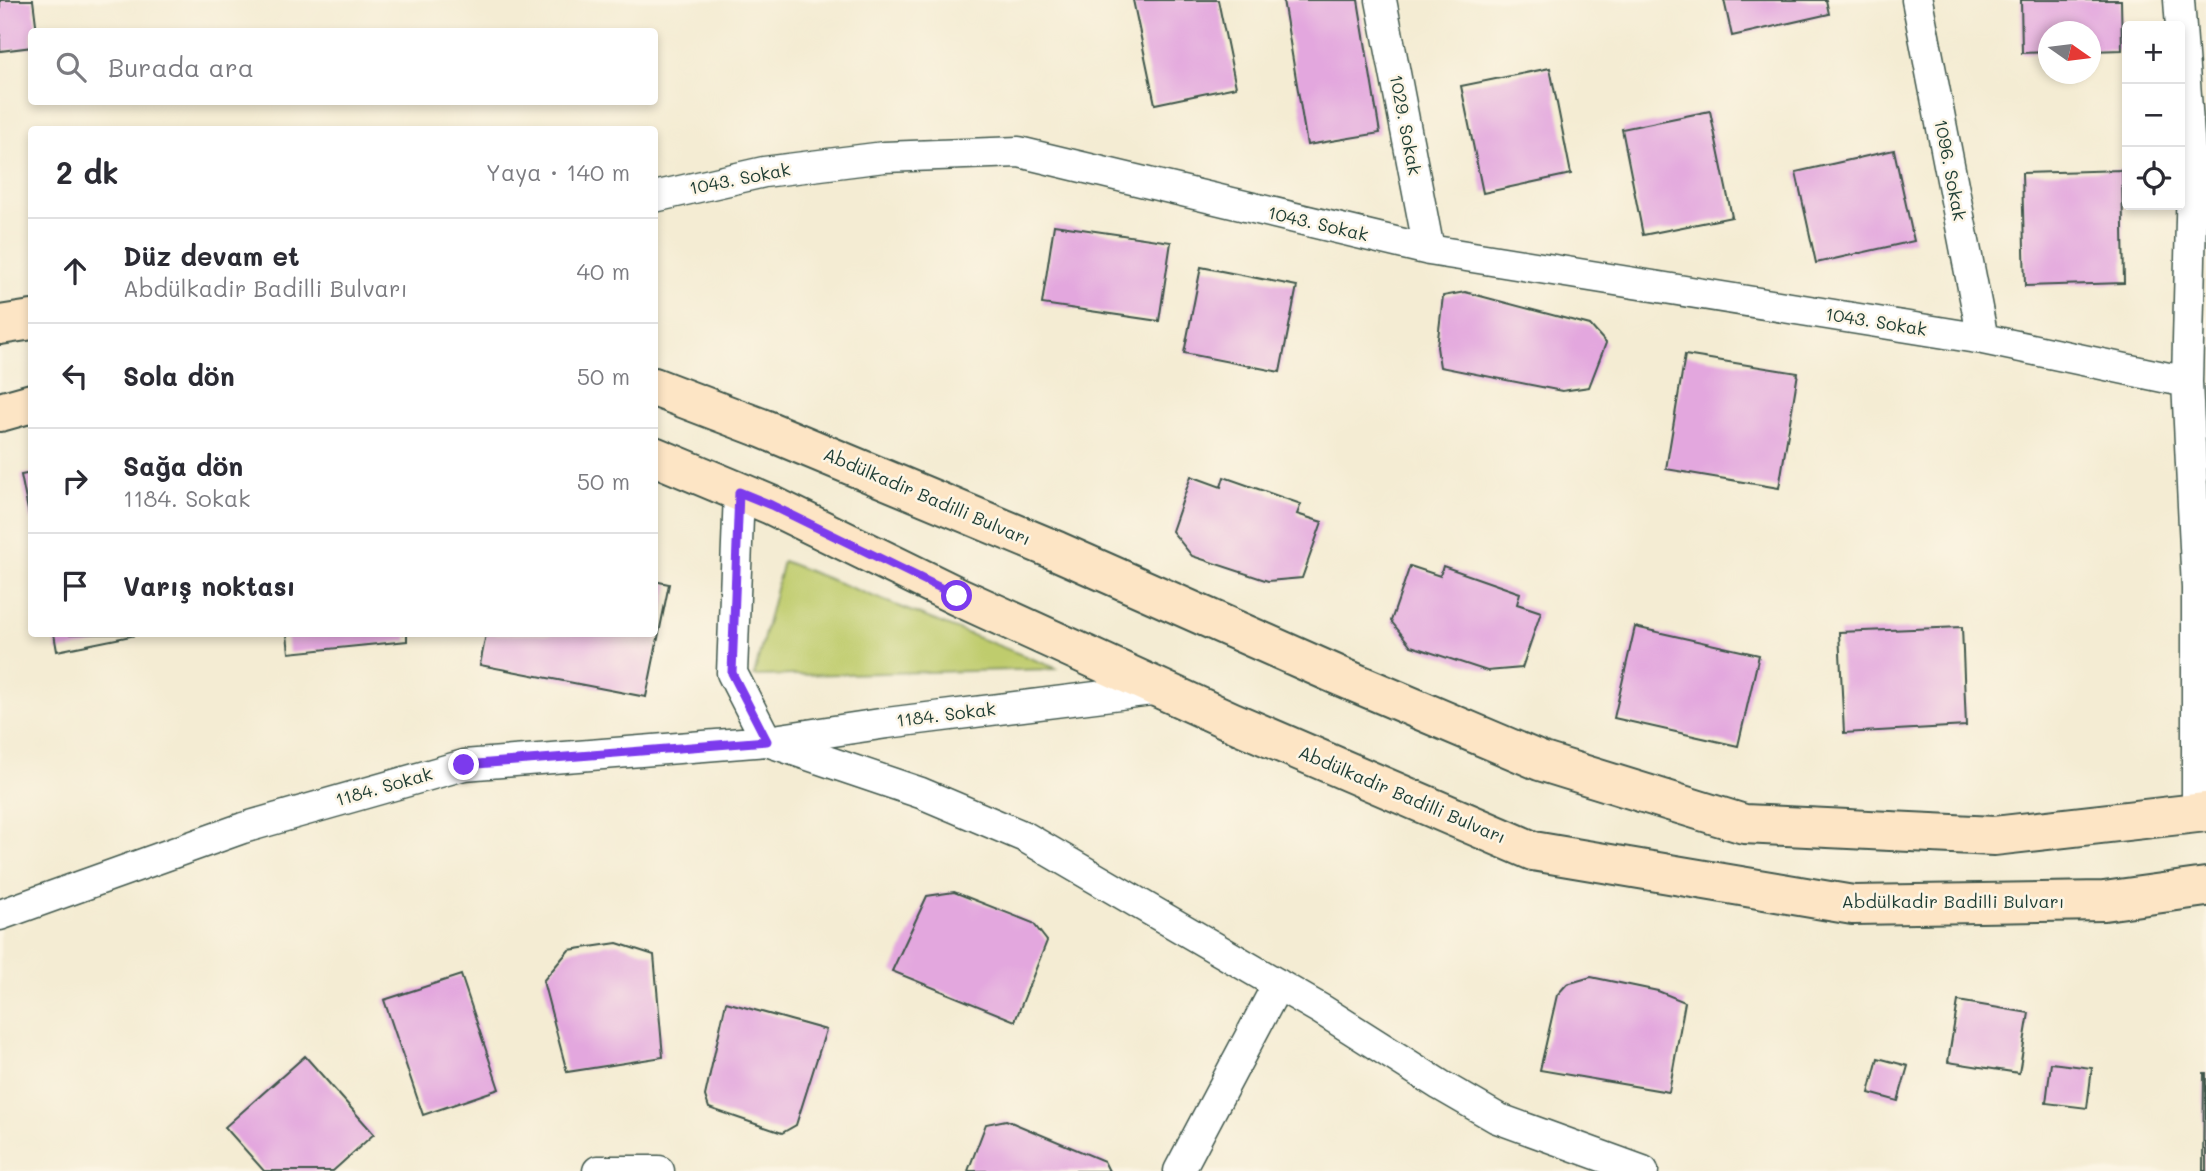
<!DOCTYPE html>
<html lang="tr">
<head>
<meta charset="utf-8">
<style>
	body { margin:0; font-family:Mali,sans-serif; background:#f2f2f3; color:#2b2b33 }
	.controls { position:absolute; right:21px; top:21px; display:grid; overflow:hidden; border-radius:7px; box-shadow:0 4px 10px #0003 }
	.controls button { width:63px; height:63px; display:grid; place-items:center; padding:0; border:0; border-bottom:2px solid #e1e1e2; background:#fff; color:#2b2b33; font:35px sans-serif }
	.compass { position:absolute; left:2038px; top:21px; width:63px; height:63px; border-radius:50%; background:#fff; box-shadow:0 4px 10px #0003; rotate:104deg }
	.stop { position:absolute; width:21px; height:21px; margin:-16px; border:5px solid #7c3aed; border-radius:50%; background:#fff }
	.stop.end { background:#7c3aed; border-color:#fff; box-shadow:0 2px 7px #0008 }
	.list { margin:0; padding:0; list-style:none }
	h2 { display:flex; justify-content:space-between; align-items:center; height:91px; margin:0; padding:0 28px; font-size:30px }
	h2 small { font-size:23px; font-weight:400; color:#7c7c81 }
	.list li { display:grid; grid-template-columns:46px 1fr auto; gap:21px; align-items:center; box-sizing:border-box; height:105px; padding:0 28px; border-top:2px solid #e1e1e2 }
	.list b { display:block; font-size:26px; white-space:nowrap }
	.list p { margin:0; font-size:23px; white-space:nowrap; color:#7c7c81 }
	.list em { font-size:23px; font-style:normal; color:#7c7c81 }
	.icon { flex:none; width:38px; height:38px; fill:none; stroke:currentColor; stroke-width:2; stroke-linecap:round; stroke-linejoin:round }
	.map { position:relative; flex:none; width:2206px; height:1171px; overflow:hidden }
	.search { position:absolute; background:#fff; box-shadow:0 4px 10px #0003; left:28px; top:28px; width:630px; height:77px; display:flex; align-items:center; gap:18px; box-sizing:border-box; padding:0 24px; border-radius:7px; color:#7c7c81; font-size:26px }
	.panel { position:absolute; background:#fff; box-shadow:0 4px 10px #0003; left:28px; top:126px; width:630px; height:511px; border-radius:7px }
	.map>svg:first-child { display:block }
	.green { fill:#bfcc6d; stroke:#6f8450; stroke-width:2 }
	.building { fill:#e3a7de }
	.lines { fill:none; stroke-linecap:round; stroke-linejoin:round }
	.minor-casing { stroke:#3f574c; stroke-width:33 }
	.secondary-casing { stroke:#3f574c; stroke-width:42 }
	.minor { stroke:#fff; stroke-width:30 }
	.secondary { stroke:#fde5c5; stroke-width:38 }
	.route { stroke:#7c3aed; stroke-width:9 }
	.labels { text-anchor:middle; stroke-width:5; stroke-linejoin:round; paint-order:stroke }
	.street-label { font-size:18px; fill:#1f3d34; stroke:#fcf5e5 }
</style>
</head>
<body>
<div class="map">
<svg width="2206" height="1171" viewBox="0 0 2206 1171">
	<rect width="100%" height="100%" fill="#fcf5e5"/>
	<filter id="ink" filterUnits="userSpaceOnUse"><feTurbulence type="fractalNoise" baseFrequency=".0143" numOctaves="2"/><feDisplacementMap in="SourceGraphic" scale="14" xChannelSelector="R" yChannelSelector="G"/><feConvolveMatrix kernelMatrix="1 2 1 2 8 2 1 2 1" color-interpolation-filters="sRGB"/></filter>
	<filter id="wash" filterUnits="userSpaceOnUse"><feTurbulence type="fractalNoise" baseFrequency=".00686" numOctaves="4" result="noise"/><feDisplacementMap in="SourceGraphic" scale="28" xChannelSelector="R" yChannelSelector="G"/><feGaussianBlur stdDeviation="1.57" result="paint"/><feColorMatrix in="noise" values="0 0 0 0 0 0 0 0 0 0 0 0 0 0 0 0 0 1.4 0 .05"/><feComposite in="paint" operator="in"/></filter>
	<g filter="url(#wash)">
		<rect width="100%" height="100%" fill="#f4ecd3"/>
		<!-- green -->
		<path class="green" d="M783,561L1058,669L754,676Z"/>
		<g id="blocks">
			<!-- building -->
			<path class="building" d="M0,0H33L37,32H32V47L0,51Z
				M1133,0H1218L1236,87L1155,104Z
				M1283,0H1358L1380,133L1307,145Z
				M1724,0H1826L1829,14L1732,36Z
				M2021,0H2121L2122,50L2090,51V32H2048V52L2022,53Z
				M1550,68L1571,174L1483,193L1461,86Z
				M1710,111L1732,217L1643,235L1622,129Z
				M1894,150L1914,241L1816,263L1796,172Z
				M2122,170L2124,283L2025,286L2022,173Z
				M1054,225L1171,242L1159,321L1042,304Z
				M1201,267L1297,286L1280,372L1184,353Z
				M1465,292L1590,325L1606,343L1589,387L1562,391L1440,367L1437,347L1443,296Z
				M1685,355L1798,373L1779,488L1666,469Z
				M32,473V520H30L21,475Z
				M1191,476L1221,487L1224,477L1301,504L1297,514L1322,522L1302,578L1268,581L1192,556L1172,531Z
				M1410,566L1440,576L1443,566L1520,593L1517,604L1541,612L1522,668L1487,671L1411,646L1391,621Z
				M654,581L669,584L646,697L480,665L486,634H654Z
				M1635,627L1759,655L1738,746L1614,718Z
				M1962,627L1966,726L1844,733L1839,632Z
				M54,634H136V635L57,651Z
				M287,634H407V641L289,653Z
				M954,892L1033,923L1047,941L1015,1021L892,971L927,896Z
				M617,943L654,955L663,1057L567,1072L543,981L569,950Z
				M461,975L499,1089L423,1115L384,1000Z
				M1591,977L1658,991L1685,1002L1669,1092L1540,1070L1557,995L1567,984Z
				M1958,1001L2029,1013L2019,1073L1948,1062Z
				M726,1002L826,1030L796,1125L782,1133L709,1108L705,1096Z
				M305,1056L374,1134L333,1171H264L225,1127Z
				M1878,1058L1908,1066L1898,1101L1869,1093Z
				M2051,1063L2092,1068L2087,1108L2046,1103Z
				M2204,1073H2206V1171H2203Z
				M1006,1120L1104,1161L1109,1171H968L986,1124Z"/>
		</g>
	</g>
	<g filter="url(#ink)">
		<use href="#blocks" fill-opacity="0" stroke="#3f574c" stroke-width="2"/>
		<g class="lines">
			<defs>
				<path id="minor" d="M1381,0L1429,250
					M1917,0L1983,339
					M2179,0L2192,178L2187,382L2197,588V813
					M654,197L764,172L884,157L1019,152L1429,250L1983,339L2187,382
					M739,492L732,673L767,741L921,793L1025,837L1322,1010L1440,1085L1497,1118L1643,1171
					M0,915L243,828L464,765L767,741L887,723L1160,689
					M598,1171H659
					M1179,1171L1278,984"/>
				<path id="secondary" d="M0,325L32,320
					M654,387L764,429L1057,551L1337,675L1540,761L1744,824L1994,836L2206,812
					M0,412L32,403
					M654,456L771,505L957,596L1233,722L1533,851L1853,905L2104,901L2206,887"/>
			</defs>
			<!-- minor casing -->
			<use href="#minor" class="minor-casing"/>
			<!-- secondary casing -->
			<use href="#secondary" class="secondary-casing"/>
			<!-- minor -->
			<use href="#minor" class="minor"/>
			<!-- secondary -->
			<use href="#secondary" class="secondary"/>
		</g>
	</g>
	<g class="lines" filter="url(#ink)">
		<!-- route -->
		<path class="route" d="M464,765L767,741L732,673L739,492L771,505L957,596"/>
	</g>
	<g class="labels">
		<!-- street labels -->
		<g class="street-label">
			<text transform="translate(1405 125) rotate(79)" y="6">1029. Sokak</text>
			<text transform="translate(1950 170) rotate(79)" y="6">1096. Sokak</text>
			<text transform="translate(740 179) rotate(-11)" y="6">1043. Sokak</text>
			<text transform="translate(1318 224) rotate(13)" y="6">1043. Sokak</text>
			<text transform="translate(1876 322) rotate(9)" y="6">1043. Sokak</text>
			<text transform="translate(927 497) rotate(23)" y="6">Abdülkadir Badilli Bulvarı</text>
			<text transform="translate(946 715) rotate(-7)" y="6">1184. Sokak</text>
			<text transform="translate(384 787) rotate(-16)" y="6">1184. Sokak</text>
			<text transform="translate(1402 795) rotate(23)" y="6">Abdülkadir Badilli Bulvarı</text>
			<text x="1953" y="908">Abdülkadir Badilli Bulvarı</text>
		</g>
	</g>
</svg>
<div class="controls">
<button>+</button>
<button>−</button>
<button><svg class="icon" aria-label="locate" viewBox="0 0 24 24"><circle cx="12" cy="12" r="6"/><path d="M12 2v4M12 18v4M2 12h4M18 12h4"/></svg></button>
</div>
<svg class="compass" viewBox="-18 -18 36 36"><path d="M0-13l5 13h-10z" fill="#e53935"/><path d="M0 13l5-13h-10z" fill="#7c7c81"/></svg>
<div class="stop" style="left:957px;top:596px"></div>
<div class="stop end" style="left:464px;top:765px"></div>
<div class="search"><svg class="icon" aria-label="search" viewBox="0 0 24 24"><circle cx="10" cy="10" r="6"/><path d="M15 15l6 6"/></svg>Burada ara</div>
<section class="panel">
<h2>2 dk<small>Yaya · 140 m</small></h2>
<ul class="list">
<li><svg class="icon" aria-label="ahead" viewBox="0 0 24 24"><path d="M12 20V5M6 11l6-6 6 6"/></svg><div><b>Düz devam et</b><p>Abdülkadir Badilli Bulvarı</p></div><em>40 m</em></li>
<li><svg class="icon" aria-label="left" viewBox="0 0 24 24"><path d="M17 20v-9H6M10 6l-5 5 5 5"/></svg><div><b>Sola dön</b></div><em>50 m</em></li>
<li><svg class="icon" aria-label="right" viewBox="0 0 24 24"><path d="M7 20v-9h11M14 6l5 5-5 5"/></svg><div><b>Sağa dön</b><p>1184. Sokak</p></div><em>50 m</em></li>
<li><svg class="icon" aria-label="arrive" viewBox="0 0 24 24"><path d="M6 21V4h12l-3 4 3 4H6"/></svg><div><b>Varış noktası</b></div></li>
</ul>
</section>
</div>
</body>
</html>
